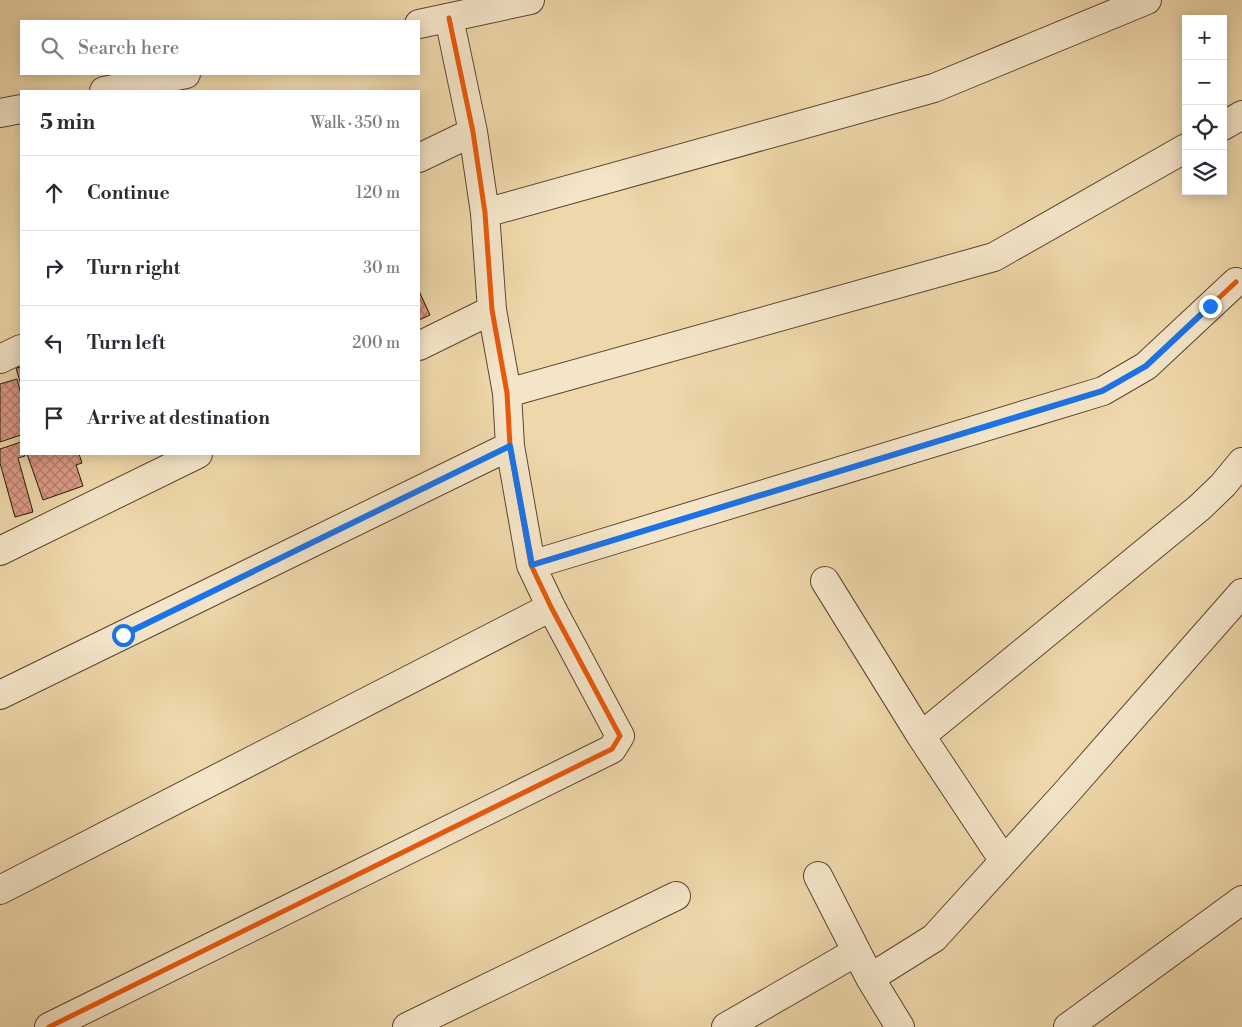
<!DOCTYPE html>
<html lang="en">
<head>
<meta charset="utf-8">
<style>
	body { margin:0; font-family:"Libre Bodoni",serif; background:#f7f7f7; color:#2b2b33 }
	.controls { position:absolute; right:15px; top:15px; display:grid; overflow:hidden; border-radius:0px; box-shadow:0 2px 12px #0003 }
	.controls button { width:45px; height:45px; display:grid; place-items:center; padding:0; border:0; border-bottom:1px solid #e1e1e2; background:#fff; color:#2b2b33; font:25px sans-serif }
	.stop { position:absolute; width:15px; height:15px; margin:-11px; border:4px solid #1a73e8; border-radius:50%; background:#fff }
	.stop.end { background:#1a73e8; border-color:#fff; box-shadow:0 1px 5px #0008 }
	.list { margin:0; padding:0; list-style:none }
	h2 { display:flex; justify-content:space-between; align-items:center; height:65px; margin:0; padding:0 20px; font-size:21px }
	h2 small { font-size:16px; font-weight:400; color:#7c7c81 }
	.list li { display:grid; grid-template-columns:32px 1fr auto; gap:15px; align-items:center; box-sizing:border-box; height:75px; padding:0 20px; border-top:1px solid #e1e1e2 }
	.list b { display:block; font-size:19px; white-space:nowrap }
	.list em { font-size:16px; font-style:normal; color:#7c7c81 }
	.icon { flex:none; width:28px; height:28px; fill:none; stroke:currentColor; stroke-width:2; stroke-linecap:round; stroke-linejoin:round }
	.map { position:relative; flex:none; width:1242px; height:1027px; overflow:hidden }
	.search { position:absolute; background:#fff; box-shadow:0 2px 12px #0003; left:20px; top:20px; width:400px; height:55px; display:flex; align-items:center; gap:12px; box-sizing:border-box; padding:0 18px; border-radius:0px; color:#7c7c81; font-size:19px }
	.panel { position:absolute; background:#fff; box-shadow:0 2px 12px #0003; left:20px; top:90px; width:400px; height:365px; border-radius:0px }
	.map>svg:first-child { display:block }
	.building { fill:url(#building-cross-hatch); stroke:#29140a }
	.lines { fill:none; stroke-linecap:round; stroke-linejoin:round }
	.minor-casing { stroke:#5a4532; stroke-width:30 }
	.minor { stroke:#f4e5c8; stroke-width:28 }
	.cycleway-casing { stroke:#f4e5c8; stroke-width:8 }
	.cycleway { stroke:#e8590c; stroke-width:5 }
	.route { stroke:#1a73e8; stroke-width:6 }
</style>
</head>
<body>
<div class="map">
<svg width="1242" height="1027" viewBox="0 0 1242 1027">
	<defs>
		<pattern id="building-cross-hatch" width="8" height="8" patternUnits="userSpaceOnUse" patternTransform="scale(1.25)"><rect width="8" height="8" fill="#dc9b86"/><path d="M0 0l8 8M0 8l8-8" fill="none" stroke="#b27d6c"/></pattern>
	</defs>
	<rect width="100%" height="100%" fill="#eed7aa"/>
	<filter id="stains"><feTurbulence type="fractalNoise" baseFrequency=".004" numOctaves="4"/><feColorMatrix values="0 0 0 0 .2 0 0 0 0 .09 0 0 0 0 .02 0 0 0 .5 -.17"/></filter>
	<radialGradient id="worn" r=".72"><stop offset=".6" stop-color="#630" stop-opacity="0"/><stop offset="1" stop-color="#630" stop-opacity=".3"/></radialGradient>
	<!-- building -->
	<path class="building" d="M419,291L430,315L419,320Z
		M21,367V385L16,368Z
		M17,379L21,394V435L0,442V384Z
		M21,442V454H24L25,456L18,458L33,512L15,517L0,463V449Z
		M27,454H79L82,463L76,465L83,486L43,500Z"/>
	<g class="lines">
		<defs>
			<path id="minor" d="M419,24L530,0
				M104,91L186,74
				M0,113L21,109
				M1223,126L1242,115
				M419,158L473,132
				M485,213L934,88L1147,0
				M419,346L492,310
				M0,359L21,349
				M507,393L994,257L1186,148
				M0,551L198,454
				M531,565L1103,391L1146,366L1236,282
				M825,581L921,736L1004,861
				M0,695L510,446
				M921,736L1199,508L1223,485L1242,462
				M818,876L870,978L900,1027
				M0,890L551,607
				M870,978L934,938L1065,794L1242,593
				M49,1027L612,749L620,736L551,607L531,565L510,446L507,393L492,310L485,213L473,132L449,18
				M407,1027L676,896
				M726,1027L856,952
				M1068,1027L1242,900"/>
		</defs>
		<!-- minor casing -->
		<use href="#minor" class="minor-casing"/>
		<!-- minor -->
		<use href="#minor" class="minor"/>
		<defs>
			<path id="cycleway" d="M531,565L1103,391L1146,366L1236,282
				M49,1027L612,749L620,736L551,607L531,565L510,446L507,393L492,310L485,213L473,132L449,18"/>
		</defs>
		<!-- cycleway casing -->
		<use href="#cycleway" class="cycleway-casing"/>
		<!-- cycleway -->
		<use href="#cycleway" class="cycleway"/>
	</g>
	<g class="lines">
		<!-- route -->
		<path class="route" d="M123,635L510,446L532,565L1102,391L1146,366L1210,306"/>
	</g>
	<rect width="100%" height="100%" filter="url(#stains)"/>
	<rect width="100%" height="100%" fill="url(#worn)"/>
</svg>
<div class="controls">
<button>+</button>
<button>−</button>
<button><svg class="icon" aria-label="locate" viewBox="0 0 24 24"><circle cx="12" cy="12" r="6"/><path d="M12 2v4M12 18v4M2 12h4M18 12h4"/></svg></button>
<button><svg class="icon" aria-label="layers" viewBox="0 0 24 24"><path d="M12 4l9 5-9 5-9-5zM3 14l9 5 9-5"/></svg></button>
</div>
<div class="stop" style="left:123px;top:635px"></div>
<div class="stop end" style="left:1210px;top:306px"></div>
<div class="search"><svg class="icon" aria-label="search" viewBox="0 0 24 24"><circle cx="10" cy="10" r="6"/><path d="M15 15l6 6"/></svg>Search here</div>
<section class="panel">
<h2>5 min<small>Walk · 350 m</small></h2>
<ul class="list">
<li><svg class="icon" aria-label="ahead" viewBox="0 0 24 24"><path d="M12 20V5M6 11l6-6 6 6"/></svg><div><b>Continue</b></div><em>120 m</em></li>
<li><svg class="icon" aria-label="right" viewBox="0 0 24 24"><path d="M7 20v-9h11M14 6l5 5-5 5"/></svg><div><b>Turn right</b></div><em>30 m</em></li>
<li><svg class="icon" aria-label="left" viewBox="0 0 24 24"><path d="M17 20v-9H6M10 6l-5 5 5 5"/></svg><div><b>Turn left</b></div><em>200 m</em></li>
<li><svg class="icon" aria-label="arrive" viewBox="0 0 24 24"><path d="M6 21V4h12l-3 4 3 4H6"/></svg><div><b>Arrive at destination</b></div></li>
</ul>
</section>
</div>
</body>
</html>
